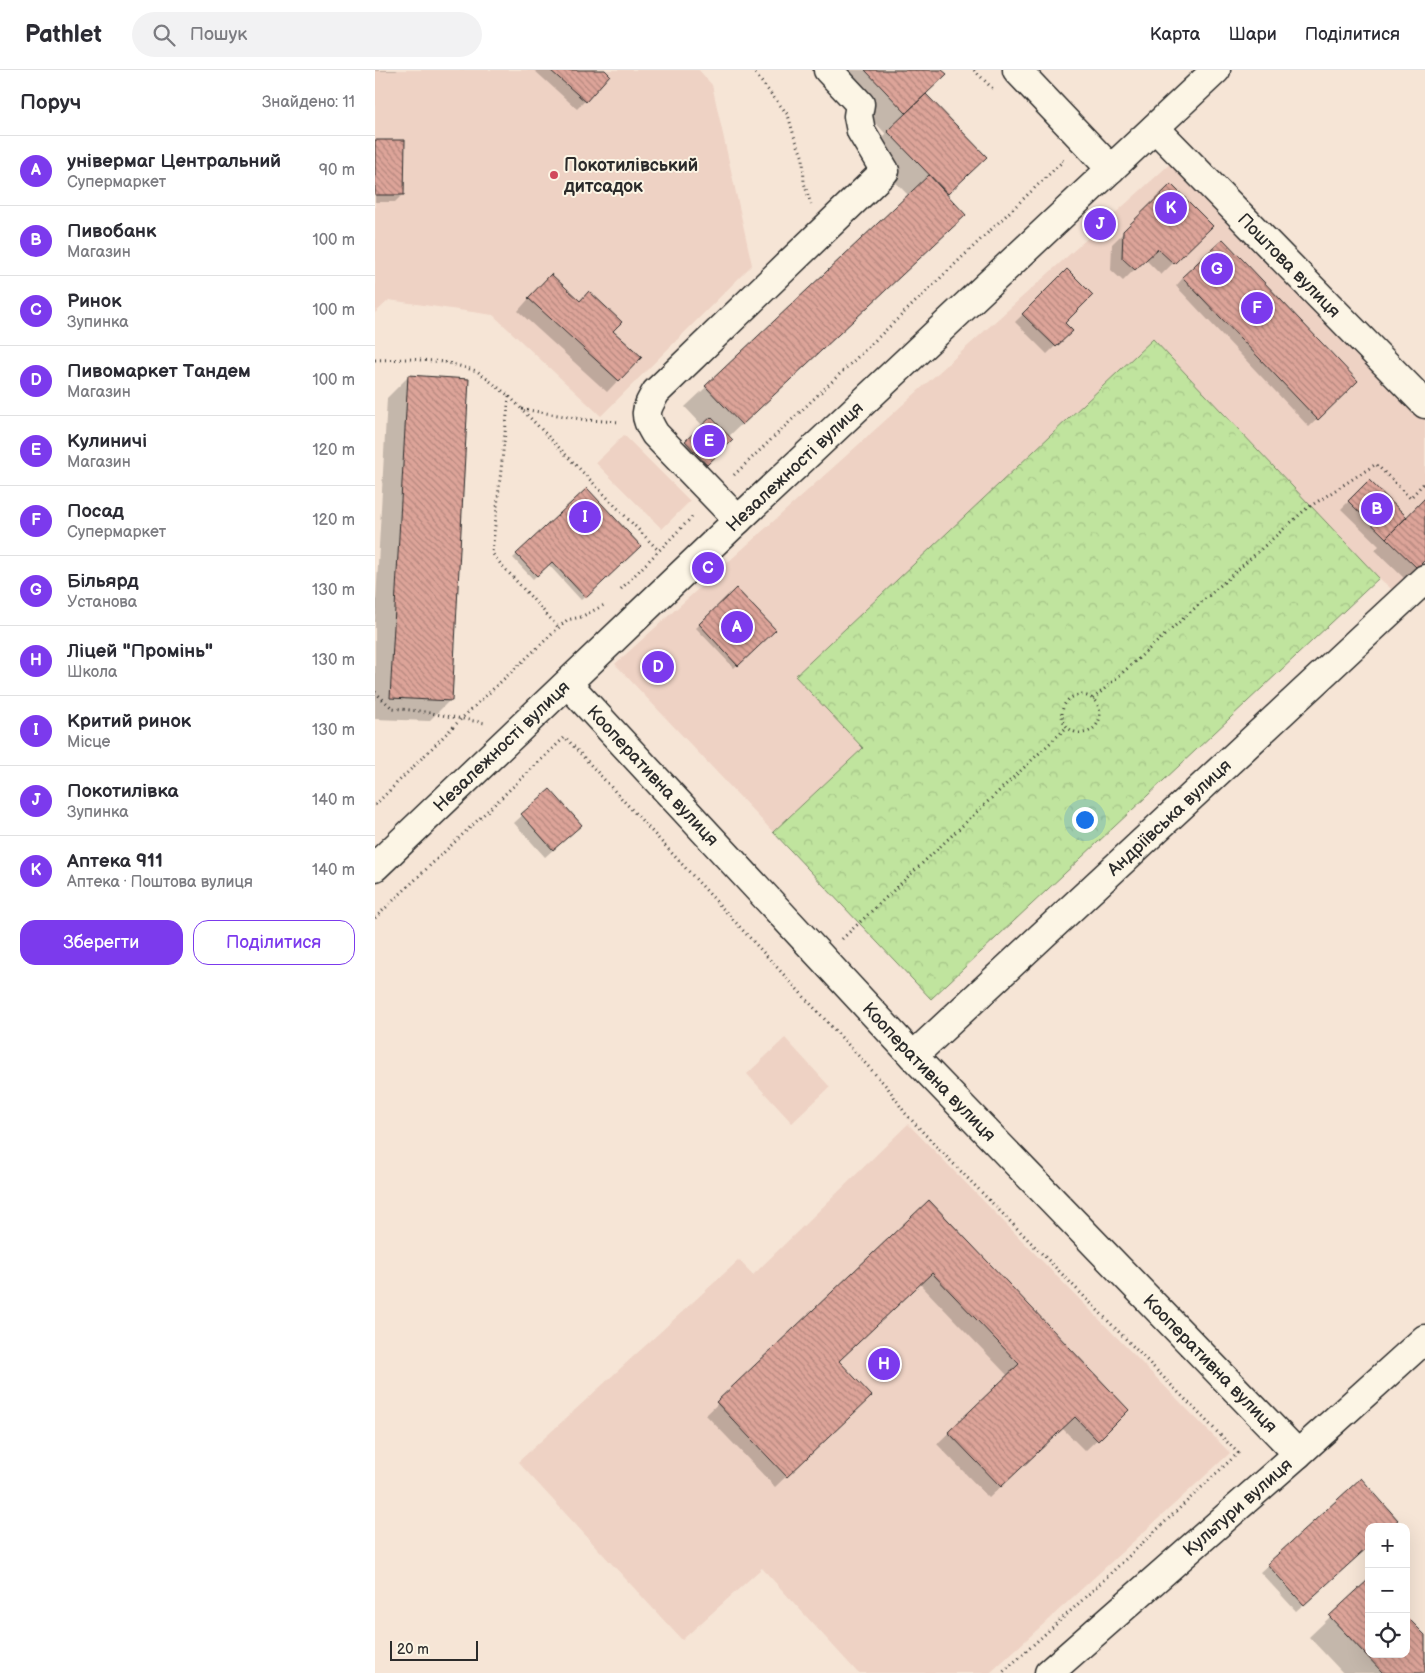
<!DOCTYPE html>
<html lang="uk">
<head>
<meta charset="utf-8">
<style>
	body { margin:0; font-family:"Balsamiq Sans",sans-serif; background:#f2f2f3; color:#2b2b33 }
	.controls { position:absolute; right:15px; bottom:15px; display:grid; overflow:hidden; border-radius:10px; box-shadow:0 5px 20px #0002 }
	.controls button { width:45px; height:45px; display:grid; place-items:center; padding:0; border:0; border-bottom:1px solid #e1e1e2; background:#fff; color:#2b2b33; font:25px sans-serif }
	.scale { position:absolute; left:15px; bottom:12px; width:88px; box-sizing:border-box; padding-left:5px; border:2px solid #2b2b2b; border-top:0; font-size:14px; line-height:18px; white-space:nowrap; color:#2b2b2b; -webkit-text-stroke:4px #fcf5e5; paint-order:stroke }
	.you { position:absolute; left:709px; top:749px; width:18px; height:18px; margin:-12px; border:4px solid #fff; border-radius:50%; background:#1a73e8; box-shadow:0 0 0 8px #1a73e833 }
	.badge { display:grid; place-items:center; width:32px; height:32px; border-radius:50%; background:#7c3aed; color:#fff; font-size:16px; font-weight:700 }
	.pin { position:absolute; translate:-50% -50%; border:2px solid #fff; box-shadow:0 1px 5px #0006 }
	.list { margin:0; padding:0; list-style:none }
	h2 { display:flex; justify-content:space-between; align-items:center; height:65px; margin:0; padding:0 20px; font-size:21px }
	h2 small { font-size:16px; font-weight:400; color:#7c7c81 }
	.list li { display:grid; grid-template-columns:32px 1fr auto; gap:15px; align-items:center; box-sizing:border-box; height:70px; padding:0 20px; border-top:1px solid #e1e1e2 }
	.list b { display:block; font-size:19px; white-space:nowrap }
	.list p { margin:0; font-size:16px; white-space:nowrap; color:#7c7c81 }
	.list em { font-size:16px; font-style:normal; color:#7c7c81 }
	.actions { display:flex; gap:10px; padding:15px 20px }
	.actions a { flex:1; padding:11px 0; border:1px solid #7c3aed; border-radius:15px; text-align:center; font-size:18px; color:#7c3aed }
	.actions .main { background:#7c3aed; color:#fff }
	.icon { flex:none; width:28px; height:28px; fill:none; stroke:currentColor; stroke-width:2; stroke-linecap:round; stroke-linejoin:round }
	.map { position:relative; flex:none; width:1050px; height:1603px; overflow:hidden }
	header { display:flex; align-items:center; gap:30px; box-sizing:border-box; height:70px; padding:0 25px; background:#fff; border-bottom:1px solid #e1e1e2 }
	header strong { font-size:24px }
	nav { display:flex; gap:28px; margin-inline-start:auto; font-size:18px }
	.search { width:350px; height:45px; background:#f2f2f3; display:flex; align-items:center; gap:12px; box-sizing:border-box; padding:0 18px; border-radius:28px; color:#7c7c81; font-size:19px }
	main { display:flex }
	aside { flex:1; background:#fff }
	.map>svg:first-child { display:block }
	.built { fill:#eed2c4 }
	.forest { fill:url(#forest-crowns); stroke:#768864 }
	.shadow { fill:#0003 }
	.building { fill:url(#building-back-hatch); stroke:#2b2b2b }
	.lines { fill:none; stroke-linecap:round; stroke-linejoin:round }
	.minor-casing { stroke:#2b2b2b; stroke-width:31 }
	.path { stroke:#2b2b2b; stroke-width:3; stroke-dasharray:1 4; stroke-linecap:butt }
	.minor { stroke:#fcf5e5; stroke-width:28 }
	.poi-dot { fill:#d1495b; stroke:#fcf5e5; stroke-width:2 }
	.labels { text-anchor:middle; stroke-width:4; stroke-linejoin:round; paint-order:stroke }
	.poi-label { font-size:18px; font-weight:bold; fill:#2b2b2b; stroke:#fcf5e5; text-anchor:start }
	.street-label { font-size:18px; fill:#2b2b2b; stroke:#fcf5e5 }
</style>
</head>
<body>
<header>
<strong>Pathlet</strong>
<div class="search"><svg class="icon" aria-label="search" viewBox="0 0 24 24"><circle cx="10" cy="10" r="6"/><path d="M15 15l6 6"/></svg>Пошук</div>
<nav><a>Карта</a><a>Шари</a><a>Поділитися</a></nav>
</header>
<main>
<aside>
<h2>Поруч<small>Знайдено: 11</small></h2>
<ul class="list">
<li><span class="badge">A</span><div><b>універмаг Центральний</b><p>Супермаркет</p></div><em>90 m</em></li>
<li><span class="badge">B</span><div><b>Пивобанк</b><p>Магазин</p></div><em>100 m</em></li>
<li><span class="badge">C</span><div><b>Ринок</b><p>Зупинка</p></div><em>100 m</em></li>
<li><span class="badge">D</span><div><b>Пивомаркет Тандем</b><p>Магазин</p></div><em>100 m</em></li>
<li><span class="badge">E</span><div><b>Кулиничі</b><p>Магазин</p></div><em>120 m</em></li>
<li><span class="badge">F</span><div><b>Посад</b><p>Супермаркет</p></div><em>120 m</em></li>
<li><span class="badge">G</span><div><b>Більярд</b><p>Установа</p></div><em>130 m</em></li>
<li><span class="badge">H</span><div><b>Ліцей &quot;Промінь&quot;</b><p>Школа</p></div><em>130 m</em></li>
<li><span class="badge">I</span><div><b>Критий ринок</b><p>Місце</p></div><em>130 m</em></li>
<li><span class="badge">J</span><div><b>Покотилівка</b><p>Зупинка</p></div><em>140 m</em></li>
<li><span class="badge">K</span><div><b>Аптека 911</b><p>Аптека · Поштова вулиця</p></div><em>140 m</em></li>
</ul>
<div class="actions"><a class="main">Зберегти</a><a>Поділитися</a></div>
</aside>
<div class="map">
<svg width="1050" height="1603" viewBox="0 0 1050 1603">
	<defs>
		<pattern id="forest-crowns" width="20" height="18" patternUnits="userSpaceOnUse" patternTransform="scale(1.25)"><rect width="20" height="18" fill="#c0e49e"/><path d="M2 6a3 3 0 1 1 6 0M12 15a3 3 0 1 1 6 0" fill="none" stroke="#a5c488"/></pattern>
		<pattern id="building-back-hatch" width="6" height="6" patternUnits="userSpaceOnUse" patternTransform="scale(1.25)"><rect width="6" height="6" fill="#dda499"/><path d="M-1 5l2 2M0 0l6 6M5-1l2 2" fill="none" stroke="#b3867d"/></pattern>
	</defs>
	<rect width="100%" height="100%" fill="#f6e5d6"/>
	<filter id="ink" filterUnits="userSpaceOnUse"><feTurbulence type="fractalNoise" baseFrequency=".02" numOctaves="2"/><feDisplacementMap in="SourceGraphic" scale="10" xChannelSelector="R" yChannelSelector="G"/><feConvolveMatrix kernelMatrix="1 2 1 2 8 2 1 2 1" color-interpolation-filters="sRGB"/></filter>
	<g filter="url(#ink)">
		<!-- built -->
		<path class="built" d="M0,0H324L337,15L377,195L226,346L118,245L14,230L0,243Z
			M796,93L1050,347V497L1021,523L1004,508L778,270L421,606L488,678L398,762L240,594Z
			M249,365L315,431L287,459L221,393Z
			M410,968L455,1017L417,1053L372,1004Z
			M533,1054L855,1383L615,1603H483L387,1498L307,1570L143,1392L364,1190L378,1205Z"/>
		<!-- forest -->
		<path class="forest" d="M778,269L1004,508L556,929L398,762L488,678L420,606Z"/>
		<!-- shadow -->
		<path class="shadow" d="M0,0H23L21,1H0Z
			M159,0H228L234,6L202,39Z
			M449,0H566L550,24L610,87L571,125L568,165L353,367L356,370L328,397L308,376L328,356L310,337L534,126L492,83L511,64Z
			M0,71L28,124L20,132H0Z
			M796,116L836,156L786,205L770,189L748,211L736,200L737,174Z
			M692,201L688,253L696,261L672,284L640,252Z
			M808,208L982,311L934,357L801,216Z
			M164,217L265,287L232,322L143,241Z
			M33,307L75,630L54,651L0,649V550L12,328Z
			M994,411L1031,449L1050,430V489L1030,509L1000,480L1004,476L966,439Z
			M212,419L265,476L206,530L173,494L158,509L138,488Z
			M361,520L399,560L359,598L321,558Z
			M175,720L198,762L170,787L139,753Z
			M554,1132L753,1340L710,1381L687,1358L614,1428L562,1374L633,1306L545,1214L463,1292L484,1337L400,1417L331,1345Z
			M994,1457V1475L921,1541L885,1502L893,1495Z
			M955,1547L994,1584H1031L1050,1567V1603H968L934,1567Z"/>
		<!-- building -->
		<path class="building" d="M175,0H230L235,5L211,32Z
			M490,0H567L572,4L531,43Z
			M551,24L612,87L573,124L512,61Z
			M0,70H30L29,125H0Z
			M554,105L591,145L367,355L330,316Z
			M796,114L838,156L799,194L783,179L760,200L747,188L748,161Z
			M848,169L983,311L943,350L807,207Z
			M692,199L718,225L690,253L698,261L681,277L647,244Z
			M176,204L205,231L214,221L247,252L238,261L267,287L244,311L153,228Z
			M33,305L94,309L77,631L15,628Z
			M336,347L358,370L332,395L310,371Z
			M994,410L1032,447L1011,468L973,431Z
			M212,418L266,476L211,528L177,492L162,506L141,484Z
			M1050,428V490L1042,498L1011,468Z
			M361,518L401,560L363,596L324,554Z
			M175,719L207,755L178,780L146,744Z
			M554,1130L754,1340L723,1371L700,1347L626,1417L573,1362L644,1294L557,1203L464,1291L497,1326L412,1407L341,1332Z
			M986,1408L1023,1450L1015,1457H994V1476L929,1535L892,1494Z
			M994,1509V1584H1031V1546L1050,1565V1603H1008L954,1546Z"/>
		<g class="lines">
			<defs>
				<g id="minor">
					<path d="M642,0L736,99"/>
					<path id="s1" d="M780,58L1050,334"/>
					<path d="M363,450L280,364C268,344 270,341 281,322L510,101L486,61L483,46L485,34L453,0"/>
					<path id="s2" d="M193,614L538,986L923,1384"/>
					<path id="s3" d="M0,797L363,450L841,0"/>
					<path id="s4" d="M538,986L1050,509"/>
					<path id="s5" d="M674,1603L923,1384L1050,1269"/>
				</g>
			</defs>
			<!-- minor casing -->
			<use href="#minor" class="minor-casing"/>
			<!-- path -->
			<path class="path" d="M377,0L413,45L419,66L428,88L429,113L436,134
				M599,0L620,21
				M0,290L34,289L70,292L102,301L134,326L284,481
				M134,326L117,483L123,491L184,558
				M147,339L212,350L245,352
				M359,405L688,91L687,90
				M246,519L319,445
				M0,622L17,638L44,641L110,653
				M687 644a19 19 0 1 1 38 0a19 19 0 1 1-38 0Z
				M718,629L931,439L1001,394L1035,428L1050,412
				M0,735L87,648L192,550L206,547L231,534
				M0,848L190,667L513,1018L530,1043L560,1075L863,1383L701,1536L627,1603
				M467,869L692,657"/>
			<!-- minor -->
			<use href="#minor" class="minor"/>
		</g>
	</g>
	<!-- markers -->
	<circle class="poi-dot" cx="179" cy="105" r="5"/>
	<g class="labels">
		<!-- poi labels -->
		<g class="poi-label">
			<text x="189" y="101">Покотилівський<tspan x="189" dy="21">дитсадок</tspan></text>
		</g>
		<!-- street labels -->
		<g class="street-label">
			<text dy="6" stroke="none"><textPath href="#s1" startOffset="192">Поштова вулиця</textPath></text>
			<text dy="6" stroke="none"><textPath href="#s3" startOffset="580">Незалежності вулиця</textPath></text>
			<text dy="6" stroke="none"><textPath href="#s3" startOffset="175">Незалежності вулиця</textPath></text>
			<text dy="6" stroke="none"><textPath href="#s2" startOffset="125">Кооперативна вулиця</textPath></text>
			<text dy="6" stroke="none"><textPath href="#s4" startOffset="350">Андріївська вулиця</textPath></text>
			<text dy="6" stroke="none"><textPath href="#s2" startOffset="530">Кооперативна вулиця</textPath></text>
			<text dy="6" stroke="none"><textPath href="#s2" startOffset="935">Кооперативна вулиця</textPath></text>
			<text dy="6" stroke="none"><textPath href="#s5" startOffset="251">Культури вулиця</textPath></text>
		</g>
	</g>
</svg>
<div class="controls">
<button>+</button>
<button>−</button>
<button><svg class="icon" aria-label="locate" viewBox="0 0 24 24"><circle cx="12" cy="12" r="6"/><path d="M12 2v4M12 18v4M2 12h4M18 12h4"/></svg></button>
</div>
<div class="scale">20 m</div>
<div class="you"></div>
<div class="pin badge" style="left:362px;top:557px">A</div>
<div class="pin badge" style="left:1002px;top:439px">B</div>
<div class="pin badge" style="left:333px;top:498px">C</div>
<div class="pin badge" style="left:283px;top:597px">D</div>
<div class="pin badge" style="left:334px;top:371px">E</div>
<div class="pin badge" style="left:882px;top:238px">F</div>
<div class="pin badge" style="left:842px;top:199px">G</div>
<div class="pin badge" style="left:509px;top:1294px">H</div>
<div class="pin badge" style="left:210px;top:447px">I</div>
<div class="pin badge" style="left:725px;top:154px">J</div>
<div class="pin badge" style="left:796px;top:138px">K</div>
</div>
</main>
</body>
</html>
